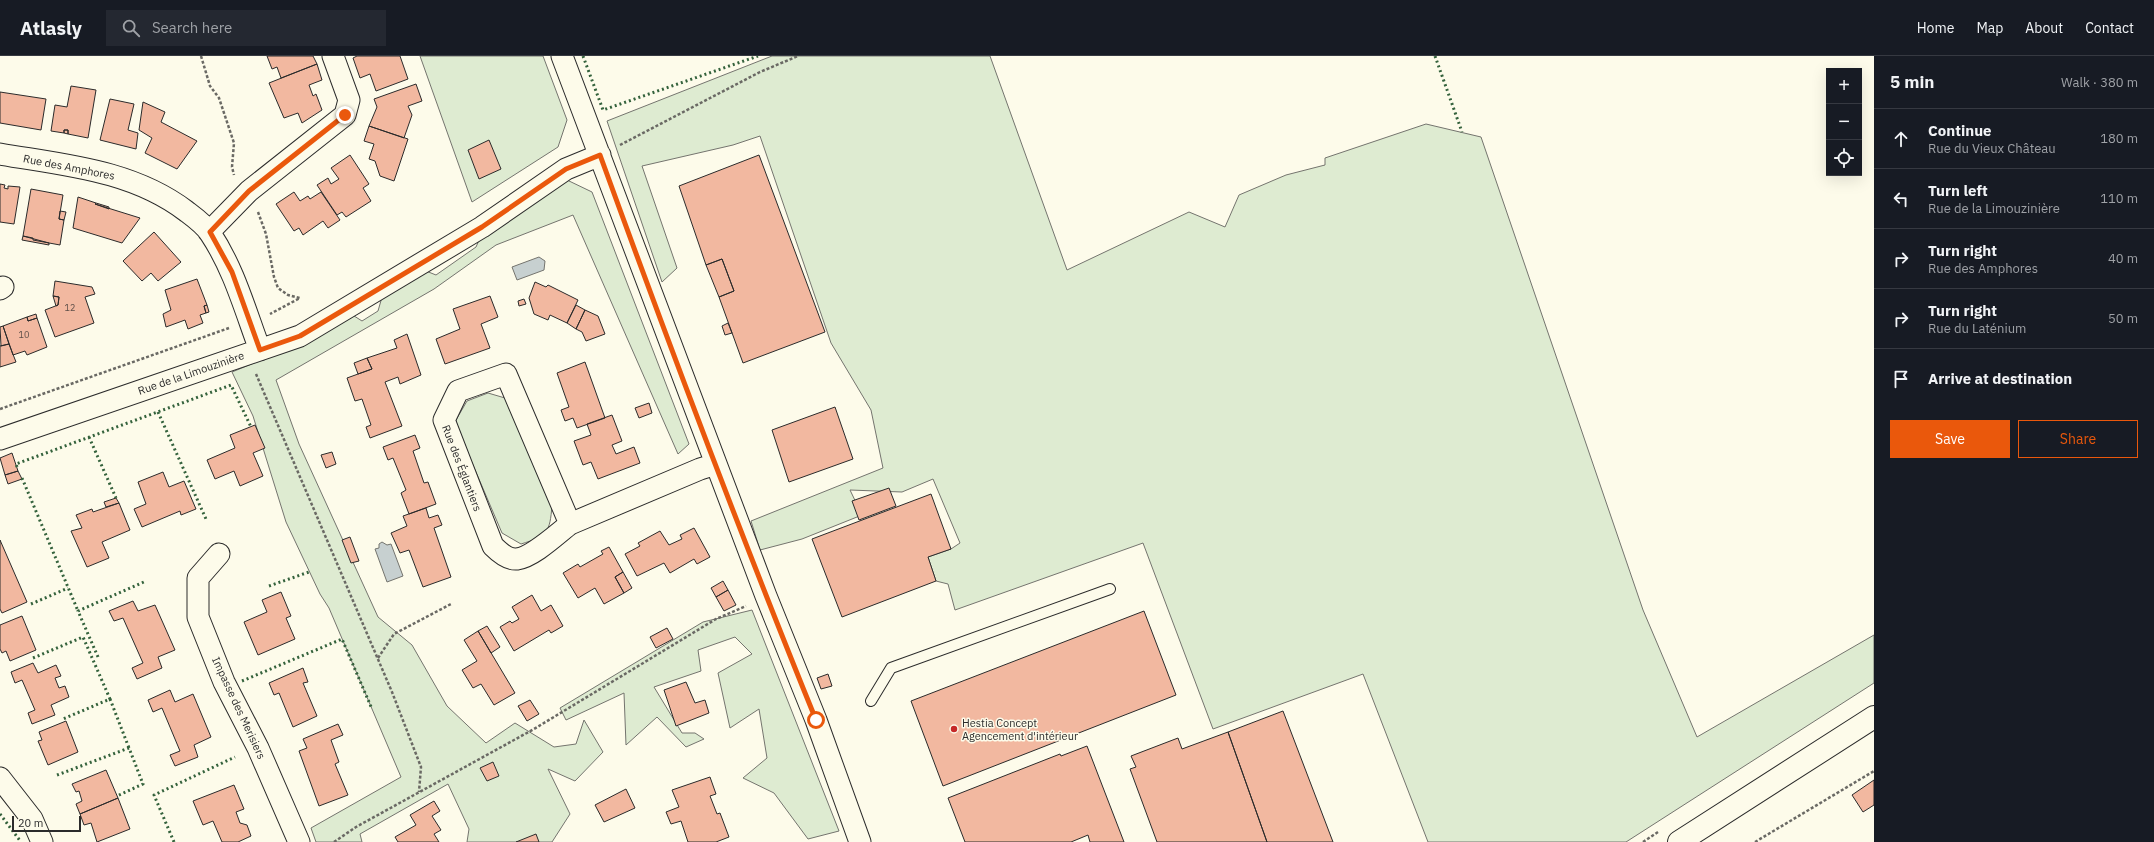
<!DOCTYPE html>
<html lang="en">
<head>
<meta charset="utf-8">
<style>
	body { margin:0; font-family:"IBM Plex Sans",sans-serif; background:#242831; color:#f1f3f6 }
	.controls { position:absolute; right:12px; top:12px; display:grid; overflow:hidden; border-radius:0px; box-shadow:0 4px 16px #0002 }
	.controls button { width:36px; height:36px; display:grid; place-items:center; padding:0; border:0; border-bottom:1px solid #363941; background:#171b24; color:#f1f3f6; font:20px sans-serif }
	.scale { position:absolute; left:12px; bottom:10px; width:69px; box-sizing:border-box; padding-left:4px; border:2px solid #2b2b2b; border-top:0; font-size:11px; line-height:14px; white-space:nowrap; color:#2b2b2b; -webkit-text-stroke:3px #fdfbea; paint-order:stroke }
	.stop { position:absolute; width:12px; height:12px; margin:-9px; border:3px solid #ea580c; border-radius:50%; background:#fff }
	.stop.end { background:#ea580c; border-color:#fff; box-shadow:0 1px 4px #0008 }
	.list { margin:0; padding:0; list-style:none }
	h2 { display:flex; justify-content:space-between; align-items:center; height:52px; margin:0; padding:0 16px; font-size:17px }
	h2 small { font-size:13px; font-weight:400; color:#9ea1a6 }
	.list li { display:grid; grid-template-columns:26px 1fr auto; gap:12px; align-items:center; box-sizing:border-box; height:60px; padding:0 16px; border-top:1px solid #363941 }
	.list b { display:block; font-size:15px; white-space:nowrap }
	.list p { margin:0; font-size:13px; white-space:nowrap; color:#9ea1a6 }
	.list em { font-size:13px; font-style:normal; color:#9ea1a6 }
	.actions { display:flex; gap:8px; padding:12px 16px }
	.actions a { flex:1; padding:9px 0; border:1px solid #ea580c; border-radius:0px; text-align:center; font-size:14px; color:#ea580c }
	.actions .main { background:#ea580c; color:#fff }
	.icon { flex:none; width:22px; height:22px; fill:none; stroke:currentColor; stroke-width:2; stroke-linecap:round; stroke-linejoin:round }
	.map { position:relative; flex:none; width:1874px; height:786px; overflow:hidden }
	header { display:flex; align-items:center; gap:24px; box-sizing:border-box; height:56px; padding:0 20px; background:#171b24; border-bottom:1px solid #363941 }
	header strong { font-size:19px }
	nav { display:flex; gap:22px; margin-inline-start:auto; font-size:14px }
	.search { width:280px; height:36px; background:#242831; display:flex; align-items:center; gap:10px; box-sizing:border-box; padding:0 14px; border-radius:0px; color:#9ea1a6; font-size:15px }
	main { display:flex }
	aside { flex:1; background:#171b24 }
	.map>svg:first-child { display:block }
	.green { fill:#deebd1; stroke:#74746e }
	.water { fill:#c7d0d0; stroke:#74746e }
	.building { fill:#f2b8a0; stroke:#2b2b2b }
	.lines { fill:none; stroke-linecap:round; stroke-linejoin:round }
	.lane-casing { stroke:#2b2b2b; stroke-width:12 }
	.street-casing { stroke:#2b2b2b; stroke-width:23 }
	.secondary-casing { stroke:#2b2b2b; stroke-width:24 }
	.path { stroke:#6a6964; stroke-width:2.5; stroke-dasharray:3 2; stroke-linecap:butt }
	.lane { stroke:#fdfbea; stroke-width:10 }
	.street { stroke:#fdfbea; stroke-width:21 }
	.secondary { stroke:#fdfbea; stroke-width:22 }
	.hedge { stroke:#34623c; stroke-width:3; stroke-dasharray:2 3; stroke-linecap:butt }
	.route { stroke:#ea580c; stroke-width:5 }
	.poi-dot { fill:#c62828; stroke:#fdfbea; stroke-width:1.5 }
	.labels { text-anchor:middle; stroke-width:3; stroke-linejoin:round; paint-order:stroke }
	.number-label { font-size:9px; fill:#5d4e48 }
	.street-label { font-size:11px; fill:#2b2b2b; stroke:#fdfbea }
	.poi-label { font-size:11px; fill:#2b2b2b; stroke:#fdfbea; text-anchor:start }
</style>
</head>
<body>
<header>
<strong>Atlasly</strong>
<div class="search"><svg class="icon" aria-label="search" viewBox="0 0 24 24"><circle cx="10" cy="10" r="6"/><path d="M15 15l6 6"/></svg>Search here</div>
<nav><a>Home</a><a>Map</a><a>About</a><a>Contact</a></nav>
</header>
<main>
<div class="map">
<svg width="1874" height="786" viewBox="0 0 1874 786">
	<rect width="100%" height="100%" fill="#fdfbea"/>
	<!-- green -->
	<path class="green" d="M420,0H543L567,64L558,91L472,146Z
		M772,0H990L1067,214L1189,156L1225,171L1239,139L1286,119L1325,109V102L1426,68L1481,81L1643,554L1697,681L1874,579V627L1626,786H1428L1363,618L1213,673L1143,487L955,554L948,528L936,525L928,501L951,493L960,487L933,423L902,436L850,434L862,459L802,483L760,494L751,465L883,412L871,354L831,287L760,80L733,89L642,110L677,212L662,226L607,65Z
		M567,124L592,136L689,388L678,398L573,159L496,189L434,233L276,324L299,388L378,561L412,589L447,650L486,687L515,667L554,691L576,688L584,664L603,696L575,725L548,713L570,758L552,786H467L469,773L448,728L360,778L362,786H316L311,772L401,721L329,552L320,538L286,466L253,360L232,316L276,298L351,258L362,265L378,255L382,241L426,215L436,219L476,191L480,182Z
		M488,337L505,342L552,449C550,477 547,480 521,488L502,477L458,374L456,364L467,345Z
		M752,554L839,775L808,783L774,737L743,722L767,702L759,653L730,672L718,617L752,598L735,581L698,594L701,615L654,631L682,677H695L704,683L686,691L657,661L626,689L624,637L566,664L560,652L703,566Z"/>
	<!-- water -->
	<path class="water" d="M539,201L545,205L544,214L517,224L512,211Z
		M382,486L387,489L391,488L403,520L387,526L375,493L379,492V488Z"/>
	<!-- building -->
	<path class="building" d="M267,0H313L317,8L281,22L277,11L272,13Z
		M357,0H400L408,23L376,35L370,18L360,22L353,2Z
		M317,8L322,24L309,29L313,40L316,38L322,54L302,67L298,57L284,62L269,27Z
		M416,28L422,45L408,50L412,59L404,82L369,70L377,51L374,43Z
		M71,30L96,34L88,82L68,78V74H64V77L51,75L55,49L67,51Z
		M0,36L46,43L41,74L0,67Z
		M110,43L134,48L128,74L138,77L136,93L100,84Z
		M143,46L165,56L161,66L197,85L177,113L145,97L152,82L139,74Z
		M369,70L408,83L394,125L380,120L375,105L369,103L374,88L364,85Z
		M64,74H68V78L64,77Z
		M489,84L501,113L479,123L468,94Z
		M350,99L369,128L363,132L371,145L346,161L342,156L337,159L317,129L328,122L331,128L339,123L331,112Z
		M759,99L825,276L743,307L719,241L734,235L722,203L706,209L679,130Z
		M0,128L5,129L4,132L8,133V130L20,131L14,168L0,166Z
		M31,133L63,139L59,163L64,164L60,189L33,184V182L23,180Z
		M294,136L300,145L308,140L310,143L321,136L340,164L328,172L323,165L303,179L299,172L294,175L276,148Z
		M78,141L96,147L95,148L140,162L122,187L73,172Z
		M96,147L109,151V153L95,148Z
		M60,155L66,156L64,164L59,163Z
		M154,176L181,206L158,225L151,217L142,225L123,205Z
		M23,180L49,187V189L22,184Z
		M722,203L734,235L719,241L706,209Z
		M197,223L207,249L204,250L206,257L200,259L203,267L188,273L185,264L166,271L163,258L171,254L165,234Z
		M55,225L92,231L95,238L85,241L94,267L55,281L45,254L58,249L59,241L53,240Z
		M535,226L546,231L548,229L578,244L567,267L550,259L548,264L534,258L529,242Z
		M53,240L59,241L58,249L56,250Z
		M490,240L498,261L481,268L490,292L445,308L436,283L460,273L453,253Z
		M524,243L526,248L519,250L518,245Z
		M207,249L209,256L206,257L204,250Z
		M576,249L585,254L576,273L567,267Z
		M585,254L598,260L605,278L586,285L582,276L576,273Z
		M36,258L37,262L28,265L27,261Z
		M27,261L28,265L37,262L47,291L27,299L25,295L13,299L3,270Z
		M728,267L732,277L725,279L722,270Z
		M3,270L9,288L1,290L0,271Z
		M407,278L421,319L400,328L398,321L385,326L402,370L370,382L366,371L371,369L362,343L355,345L347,322L372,313L367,302L397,292L394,284Z
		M9,288L16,306L0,311V290Z
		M367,302L372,313L358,318L354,307Z
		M585,306L605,362L577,372L573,362L565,365L561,354L569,351L557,317Z
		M649,347L652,357L639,362L635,352Z
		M835,351L853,403L789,426L772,374Z
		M612,359L622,385L612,389L616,398L634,391L640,407L598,423L591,406L583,409L574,385L591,379L587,368Z
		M255,369L265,392L253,397L263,420L240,430L234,415L215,423L207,404L235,392L230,379Z
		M415,379L420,392L413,395L424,427L428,426L436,448L409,458L401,437L406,434L393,402L388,404L383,391Z
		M332,396L336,408L326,412L321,399Z
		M12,397L18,415L5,419L0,402Z
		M18,415L22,423L8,428L5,419Z
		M163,416L169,431L184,425L196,453L181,459L180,455L142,471L134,453L146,448L138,426Z
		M889,432L896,450L859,464L852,445Z
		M931,438L951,493L928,501L936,525L842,561L812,483Z
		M116,442L119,447L106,451L104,446Z
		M119,447L130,474L102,486L109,502L87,511L71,475L82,472L76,459L92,453L93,456Z
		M426,452L429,462L438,459L442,469L434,472L451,521L423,531L409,494L400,497L391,477L407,470L403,460Z
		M694,472L710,501L697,508L694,503L670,517L664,507L637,520L625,498L640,490L638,487L660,475L669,489L682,483L680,479Z
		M350,481L359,505L351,507L342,484Z
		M0,484L27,546L2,557L0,553Z
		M609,491L623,516L615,521L624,537L604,548L595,532L578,542L563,517L578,508L580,511L603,498L601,495Z
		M623,516L632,532L624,537L615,521Z
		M723,525L728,534L716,541L711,532Z
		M728,534L736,549L724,555L716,541Z
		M281,536L291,560L286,562L295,583L258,599L244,566L267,556L262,544Z
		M532,539L541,555L551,549L563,570L551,577L549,574L514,595L500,571L510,565L512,567L519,563L512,551Z
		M133,545L138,555L155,549L175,594L158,601L162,612L137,623L132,612L143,607L123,562L114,565L109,555Z
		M1144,555L1176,639L943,730L911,645Z
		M22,560L36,594L10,605L6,595L2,597L0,593V569Z
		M487,570L500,591L491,597L478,575Z
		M667,572L673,583L656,592L650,581Z
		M478,575L515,637L494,649L481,628L473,632L462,614L477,605L464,584Z
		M33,607L38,617L56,609L61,620L55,622L59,632L65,630L69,641L51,649L55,659L32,668L28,657L35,654L22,624L15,627L11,616Z
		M303,612L308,626L303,627L317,660L293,671L279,637L274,639L269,627Z
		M828,618L832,630L821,633L817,622Z
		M686,626L695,647L705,644L709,657L676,670L664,634Z
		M170,634L175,646L193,638L211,681L194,689L198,701L175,710L170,699L180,695L162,652L153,656L148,644Z
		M530,644L539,658L527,665L518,650Z
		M1283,655L1333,786H1267L1228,676Z
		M66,665L78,696L48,709L38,685L42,684L39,676Z
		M338,668L343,679L331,684L339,706L335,708L348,739L319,750L299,695L307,692L303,683Z
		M1228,676L1267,786H1157L1130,713L1136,711L1131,700L1178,682L1182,693Z
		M1087,690L1124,786H1090L1088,779L1071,786H965L948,742L1060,698L1061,700Z
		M493,706L499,720L487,725L480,712Z
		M106,714L118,742L80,758L76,748L82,745L79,735L76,736L72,728Z
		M710,721L716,738L710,740L717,758L720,757L729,781L716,786H688L681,765L671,768L666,756L679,751L672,734Z
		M1874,724V749L1863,756L1852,739Z
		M234,729L244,753L236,756L240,767L247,769L251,780L238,786H222L213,765L203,769L193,745Z
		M626,733L635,752L604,766L595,749Z
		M118,742L130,773L97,786L91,767L84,769L80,758Z
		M434,745L440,755L432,760L441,774L434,778L439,786H398L395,781L416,769L410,759Z
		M536,778L539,786H516Z"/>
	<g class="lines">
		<defs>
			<path id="lane" d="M871,645L891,612L1110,533"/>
			<path id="street" d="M562,0L766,540L816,664L860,786
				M0,98C64,109 132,114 186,155C194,161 204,168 210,177C234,213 245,254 260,294
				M209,176L249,135L345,59L349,44L333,0
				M0,233L3,231
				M506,318L570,468C557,478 533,501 517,503C508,504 499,496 493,490L444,364L458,335Z
				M0,383L300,280L482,171L566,113L600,99
				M570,468L700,413L716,408
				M219,498L198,522V561L224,626L258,692L299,786
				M0,722L32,763L42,786"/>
			<path id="secondary" d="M1679,786L1874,661"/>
		</defs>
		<!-- lane casing -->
		<use href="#lane" class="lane-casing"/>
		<!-- street casing -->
		<use href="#street" class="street-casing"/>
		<!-- secondary casing -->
		<use href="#secondary" class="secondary-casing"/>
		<!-- path -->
		<path class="path" d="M201,0L210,30L219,42L234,87L232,111L234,119
			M620,89L760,16L798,0
			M258,156L266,178L274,221L278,232L288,239L300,242L270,258
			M256,318L392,636L421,711L419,736
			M0,353L229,272
			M378,602L394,578L451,548
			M334,786L356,771L534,673L716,563L746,550
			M1643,786L1658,776
			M1755,786L1874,715"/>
		<!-- lane -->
		<use href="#lane" class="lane"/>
		<!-- street -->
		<use href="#street" class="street"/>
		<!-- secondary -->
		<use href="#secondary" class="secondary"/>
		<!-- hedge -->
		<path class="hedge" d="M583,0L603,54L758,0
			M1435,0L1462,76
			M158,356L206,463
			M89,381L116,442
			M17,411L16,408L231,329L251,371
			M22,422L78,555
			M269,530L309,516
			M31,548L68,532
			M98,601L78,555L146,525
			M33,602L83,581L110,643L63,663
			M242,625L342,583L372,653
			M110,643L129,692
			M57,719L129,692L143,728L117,740
			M0,758L21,786
			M174,786L154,739L235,701"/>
	</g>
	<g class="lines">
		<!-- route -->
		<path class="route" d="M345,59L249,135L210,176L232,216L260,294L300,280L482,171L566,113L600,99C669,289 740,477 816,664"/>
	</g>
	<!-- markers -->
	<circle class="poi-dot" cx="954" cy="673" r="4"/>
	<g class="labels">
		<!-- number labels -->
		<g class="number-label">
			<text x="70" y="255">12</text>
			<text x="24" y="282">10</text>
		</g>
		<!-- street labels -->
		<g class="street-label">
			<text transform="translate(69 111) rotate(11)" y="4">Rue des Amphores</text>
			<text transform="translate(191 317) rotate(-19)" y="4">Rue de la Limouzinière</text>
			<text transform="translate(462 412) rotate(69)" y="4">Rue des Églantiers</text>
			<text transform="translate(239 652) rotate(65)" y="4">Impasse des Merisiers</text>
		</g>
		<!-- poi labels -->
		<g class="poi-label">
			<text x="962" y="671">Hestia Concept<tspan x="962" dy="13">Agencement d'intérieur</tspan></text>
		</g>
	</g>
</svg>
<div class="controls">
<button>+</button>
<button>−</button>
<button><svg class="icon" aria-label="locate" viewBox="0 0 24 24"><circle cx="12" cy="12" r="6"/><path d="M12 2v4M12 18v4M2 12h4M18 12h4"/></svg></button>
</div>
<div class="scale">20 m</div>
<div class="stop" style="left:816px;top:664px"></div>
<div class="stop end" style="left:345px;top:59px"></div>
</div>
<aside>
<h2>5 min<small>Walk · 380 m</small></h2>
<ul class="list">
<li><svg class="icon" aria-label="ahead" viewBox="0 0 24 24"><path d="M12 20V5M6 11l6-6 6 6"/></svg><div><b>Continue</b><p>Rue du Vieux Château</p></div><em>180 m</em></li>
<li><svg class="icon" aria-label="left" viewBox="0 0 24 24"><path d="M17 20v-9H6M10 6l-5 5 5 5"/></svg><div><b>Turn left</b><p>Rue de la Limouzinière</p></div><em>110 m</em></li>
<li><svg class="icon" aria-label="right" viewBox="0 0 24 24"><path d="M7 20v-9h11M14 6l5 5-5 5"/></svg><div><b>Turn right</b><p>Rue des Amphores</p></div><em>40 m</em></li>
<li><svg class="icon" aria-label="right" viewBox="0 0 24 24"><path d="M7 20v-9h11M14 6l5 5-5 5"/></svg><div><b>Turn right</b><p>Rue du Laténium</p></div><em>50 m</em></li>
<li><svg class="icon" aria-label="arrive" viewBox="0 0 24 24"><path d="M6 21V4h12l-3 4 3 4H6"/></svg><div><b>Arrive at destination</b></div></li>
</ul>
<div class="actions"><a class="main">Save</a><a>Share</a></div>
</aside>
</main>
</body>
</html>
